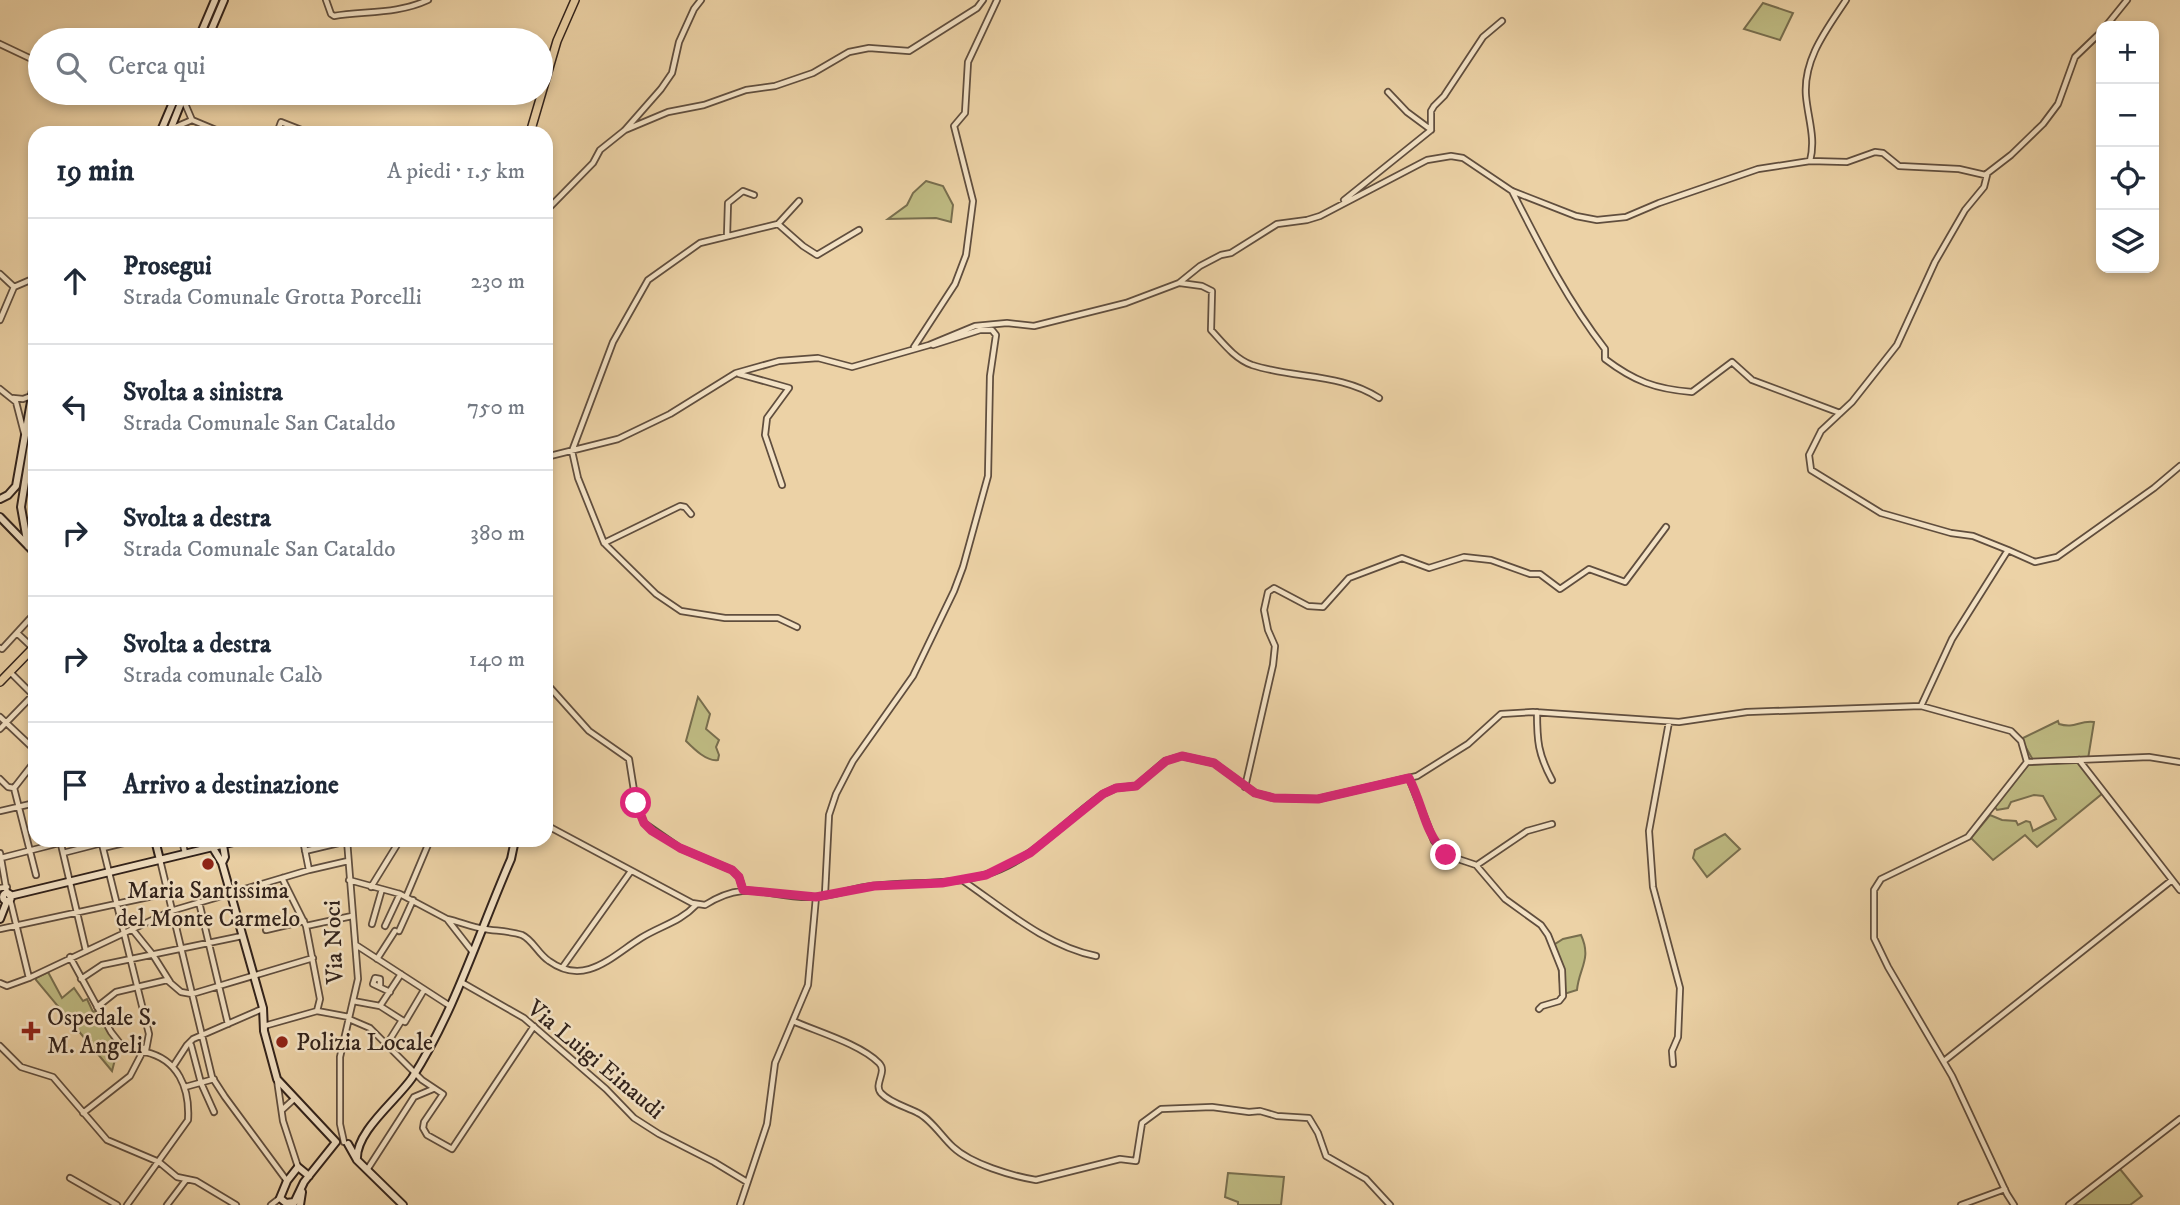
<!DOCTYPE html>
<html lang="it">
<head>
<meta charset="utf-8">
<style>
	body { margin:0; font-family:"IM FELL DW Pica",serif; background:#f2f2f3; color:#1f2937 }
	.controls { position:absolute; right:21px; top:21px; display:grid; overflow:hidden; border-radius:14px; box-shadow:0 4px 10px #0003 }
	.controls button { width:63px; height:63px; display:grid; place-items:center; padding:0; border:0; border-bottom:2px solid #e0e1e3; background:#fff; color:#1f2937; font:35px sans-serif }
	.stop { position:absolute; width:21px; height:21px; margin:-16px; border:5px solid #db2777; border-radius:50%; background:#fff }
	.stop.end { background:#db2777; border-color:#fff; box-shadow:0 2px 7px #0008 }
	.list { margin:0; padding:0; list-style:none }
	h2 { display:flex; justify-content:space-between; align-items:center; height:91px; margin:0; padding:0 28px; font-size:30px }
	h2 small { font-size:23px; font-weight:400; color:#747a83 }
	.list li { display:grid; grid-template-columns:46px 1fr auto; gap:21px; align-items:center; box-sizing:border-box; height:126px; padding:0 28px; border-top:2px solid #e0e1e3 }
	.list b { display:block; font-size:26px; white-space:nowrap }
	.list p { margin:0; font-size:23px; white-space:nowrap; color:#747a83 }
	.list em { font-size:23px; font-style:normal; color:#747a83 }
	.icon { flex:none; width:38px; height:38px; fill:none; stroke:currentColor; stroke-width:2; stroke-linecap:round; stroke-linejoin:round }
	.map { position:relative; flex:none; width:2180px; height:1205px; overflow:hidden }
	.search { position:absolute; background:#fff; box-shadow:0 4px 10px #0003; left:28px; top:28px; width:525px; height:77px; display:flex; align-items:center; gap:18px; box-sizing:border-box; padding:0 24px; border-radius:38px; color:#747a83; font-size:26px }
	.panel { position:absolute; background:#fff; box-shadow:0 4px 10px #0003; left:28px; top:126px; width:525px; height:721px; border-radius:21px }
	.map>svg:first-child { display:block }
	.green { fill:#beba82; stroke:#786e4e; stroke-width:2 }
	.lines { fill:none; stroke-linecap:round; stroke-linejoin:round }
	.street-casing { stroke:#604e3e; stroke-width:8 }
	.secondary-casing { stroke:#31221b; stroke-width:10 }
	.primary-casing { stroke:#31221b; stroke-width:10 }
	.street { stroke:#f3e2c5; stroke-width:4.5 }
	.secondary { stroke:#f3e2c5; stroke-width:6 }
	.primary { stroke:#ecd2a6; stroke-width:7 }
	.route { stroke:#db2777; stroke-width:9 }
	.poi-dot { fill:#8f2418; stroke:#f3e2c5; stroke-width:2.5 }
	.labels { text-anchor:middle; stroke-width:5; stroke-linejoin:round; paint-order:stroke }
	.poi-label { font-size:24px; fill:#31221b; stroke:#f3e2c5; text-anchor:start }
	.street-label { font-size:24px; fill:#31221b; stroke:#f3e2c5 }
</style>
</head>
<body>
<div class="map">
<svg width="2180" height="1205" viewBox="0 0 2180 1205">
	<rect width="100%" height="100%" fill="#ecd2a6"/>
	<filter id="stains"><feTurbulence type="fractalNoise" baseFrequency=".00286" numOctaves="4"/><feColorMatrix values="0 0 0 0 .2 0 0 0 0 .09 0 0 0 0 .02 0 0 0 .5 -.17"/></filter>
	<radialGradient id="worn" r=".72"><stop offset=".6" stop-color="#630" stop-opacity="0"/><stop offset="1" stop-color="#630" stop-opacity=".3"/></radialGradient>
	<!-- green -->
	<path class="green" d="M1763,3L1793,13L1780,40L1744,29Z
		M926,181L943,186L953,205L951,222L936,218L888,219L907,205L913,193Z
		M698,697L710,714L706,729L719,740L716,747L719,755L718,760C707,762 694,749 686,741Z
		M2058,721L2059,724C2075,729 2079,720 2094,722L2088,759L2033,760L2021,739Z
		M2078,762L2103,793L2037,847L2025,835L1993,860L1971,838L1990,815L2002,820L2016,821L2018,825L2026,821L2030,822L2033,831L2056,819L2043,796L2034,795L2011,802L2008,808L1997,810L1995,807L2028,765Z
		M1725,834L1740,849L1707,877L1693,858L1695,850Z
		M1581,935C1592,959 1579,968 1577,990L1561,995L1558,962L1552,946L1563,939Z
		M48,972L62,998L74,988L83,1001L87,999L93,1012L97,1010L112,1038L119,1044L112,1071L36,980V978Z
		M2120,1169L2142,1196L2130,1205H2073Z
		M1228,1173L1284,1177L1281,1205H1238V1202L1225,1197Z"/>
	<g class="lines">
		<defs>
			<path id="street" d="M326,0L331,14L334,16C366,11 398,14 428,0
				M2106,26L2127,0
				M0,44L40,63
				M1388,92L1407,112L1430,129
				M80,93L93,100L108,93
				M119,93L165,99L173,102
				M192,120L223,133
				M171,129L192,120L183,99
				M625,130L668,112L704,105L746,90L775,86L813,73L849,52L869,48L909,51L977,8L983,0
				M1431,130V111L1434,106L1444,96L1483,37L1502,21
				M277,133L281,122L309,133
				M1810,161C1816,138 1808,119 1806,96C1803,59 1827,29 1846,0
				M1987,175L1984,187L1965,210L1935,262L1897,345L1852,402L1821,431L1809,455L1811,470L1881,513L1951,533L1973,536L2008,550
				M1512,191C1540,246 1567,300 1605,349V359C1634,381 1655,389 1692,392L1732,362L1752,380L1840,413
				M1344,200L1431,130
				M546,211L593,163L600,150L625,130L661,89L672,73L679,42L694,9L701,0
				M778,224L799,201
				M727,236L728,203L743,191L754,195
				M0,274L14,287
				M1180,283L1202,286L1212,291L1211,330C1223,343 1235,359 1252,365C1295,379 1341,373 1379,398
				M0,320L14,287L35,278
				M914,347L955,284L966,255L973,201L954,126L965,113L968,62L997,0
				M739,374L789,388L767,418L765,435L782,485
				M0,389L16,402L24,433
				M13,398L23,399L31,396
				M546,457L618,439L670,414L736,373L779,361L818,358L852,367L929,345L975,326L1007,323L1034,326L1126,303L1179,283L1200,266L1221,255L1231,253L1277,224L1307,220L1320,216L1427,160L1451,156L1463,158L1512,191L1576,216L1597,220L1626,217L1659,203L1758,169L1810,161L1847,162L1875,152L1883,153L1899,166L1959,169L1985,175L2011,155L2043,124L2058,104L2075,57L2101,32
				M604,543L680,506L685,507L691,514
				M797,627L778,618H725L681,611L656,594L604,543L578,478L572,451L613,342L648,280L700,243L778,224L803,246L817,255L859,230
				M17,633L34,649
				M0,648L2,649L35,613
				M10,672L34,696
				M546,683L589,731L629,759L636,803L644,823L680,848L732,870L739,877L743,890
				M1921,706L1952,639L2008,550L2035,562L2057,557L2154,488L2180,466
				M1537,712C1537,741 1538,754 1552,780
				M0,717L35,750
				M1669,722L1649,831L1653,887L1680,988L1678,1037L1672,1051L1673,1064
				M0,729L33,695
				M2079,760L2180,890
				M2027,762L2149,757L2180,762
				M1409,778L1434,841L1446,855L1476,865L1505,899L1541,925L1548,935L1562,970L1563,996L1559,1001L1542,1006L1539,1009
				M0,779L8,787L14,788L36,875
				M1245,787L1273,665L1275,646L1268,630L1264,610L1268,592L1274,588L1308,606L1323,607L1349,578L1402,558L1429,568L1464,557L1491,560L1530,574H1540L1560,589L1589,569L1625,582L1666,527
				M14,788L35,761
				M0,811L35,803
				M546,825L692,903L705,905C749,877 768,899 814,897C833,896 853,888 872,886C909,881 947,886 984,875C1031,862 1064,821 1103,794L1116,788L1136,786L1165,761L1182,756L1214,763L1255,793L1274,798L1318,799L1417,776L1468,744L1501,714L1533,712L1679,722L1747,712L1921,706L2011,731L2021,741L2027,762L1968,837L1881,879L1874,890V938L1888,967L1952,1076L2007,1194L2014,1205
				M60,840L86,951
				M101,840L149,1034L146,1050
				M182,840L185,853
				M303,840L309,870
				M103,848L136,840
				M305,851L347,841
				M0,853L7,893
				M63,853L102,843
				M1,858L71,840
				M160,860L212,1077L225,1097L287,1181
				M1477,865L1527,831L1552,824
				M282,878L306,926L320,999L317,1011
				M349,880L400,894L447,919
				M962,880C1003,908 1046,946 1096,956
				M371,887L400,840
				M0,888L7,887
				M825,894L829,815L836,794L853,761L913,676L954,591L963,567L988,476L990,376L996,335L992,330H980L933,345
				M406,897L430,840
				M10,899L29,978
				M199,902L228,1024
				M372,924L382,889
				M306,926L352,916
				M385,926L400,894
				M0,929L167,893
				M132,929L153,955L170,982
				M266,930L304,921
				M399,931L413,900
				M356,945L450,1006
				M472,951L447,919C460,922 472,927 484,929C496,931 510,931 522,935C533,940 538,954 549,961C585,987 612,956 641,938C660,926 680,922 696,905
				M70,957L111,1032L122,1046L141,1052
				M377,959L395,931
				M562,968L631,871
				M81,979L102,965L242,936
				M461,982L524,1018L606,1089L634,1118L659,1134L714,1162L747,1182
				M0,983L7,986L29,978L171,911L309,870L348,861
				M380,987V979L375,978L373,984L390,992
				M353,1001L380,1006L405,1022L424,990
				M380,1006L401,974
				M97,1007L116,992L167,980L181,992L192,994L313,958
				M349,1019L370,1028L422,1080L443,1094L424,1122L423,1128L427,1135L452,1149L534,1026
				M793,1021C818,1032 860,1044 879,1063C888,1072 873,1084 881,1093C890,1103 907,1107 918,1113C931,1119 942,1137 953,1147C971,1164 1012,1176 1036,1180L1120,1159L1136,1161L1142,1123L1161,1109L1212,1107L1249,1112L1260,1111L1277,1116L1309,1118L1318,1133L1326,1156L1366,1179L1390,1205
				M264,1026L317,1011L349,1017
				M387,1044L402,1020
				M191,1045L201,1083L214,1112
				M0,1046L21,1067L53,1077L107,1140L159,1162L177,1177L196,1181L236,1205
				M144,1048L146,1052L142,1053L141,1050Z
				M1944,1061L2172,880
				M174,1065L187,1045L193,1039L262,1009
				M277,1080L283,1121L298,1167
				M185,1087L214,1079
				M282,1110L294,1099
				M83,1113L130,1076L142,1053
				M344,1142L340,1124V1057L358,979L347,840
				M367,1170L414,1097L433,1089
				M70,1178L117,1205
				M127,1205L188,1120C190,1088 178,1059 145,1052
				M167,1205L186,1180
				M271,1205L280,1198
				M740,1205L767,1124L775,1063L808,985L816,897
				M1961,1205L2005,1189
				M2069,1205L2180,1119"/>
			<path id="secondary" d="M198,40L215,0
				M207,40L224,0
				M160,133L177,93
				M169,133L185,93
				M0,499L8,495L16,486L35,379
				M0,517L35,553
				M28,546L21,507L35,420
				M155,840L160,860
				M213,848L222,863L263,1008L264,1031L277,1079L336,1142
				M222,863L225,857L223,845
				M3 897a4 4 0 1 1 8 0a4 4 0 1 1-8 0Z
				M10,896L242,840
				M0,919L7,901
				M348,1144L357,1160L403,1205
				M357,1160C355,1132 396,1101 412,1078C455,1011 479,932 511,859L515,840
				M294,1202L286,1203L280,1198L287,1181L298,1167L309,1176
				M293,1205L304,1182L336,1142
				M300,1205L302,1192"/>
			<path id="primary" d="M530,133L557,41L575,0
				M0,682L35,646"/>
		</defs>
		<!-- street casing -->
		<use href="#street" class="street-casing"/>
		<!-- secondary casing -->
		<use href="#secondary" class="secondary-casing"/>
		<!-- primary casing -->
		<use href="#primary" class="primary-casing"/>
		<!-- street -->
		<use href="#street" class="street"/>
		<!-- secondary -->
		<use href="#secondary" class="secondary"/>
		<!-- primary -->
		<use href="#primary" class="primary"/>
	</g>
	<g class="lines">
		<!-- route -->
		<path class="route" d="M636,803L644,823L652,831L680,848L732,870L739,877L743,890L816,897L874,886L942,883L986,875L1030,853L1103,794L1116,788L1136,786L1166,761L1182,756L1214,763L1255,793L1274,798L1318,799L1409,778C1424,807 1423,830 1446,855"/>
	</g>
	<!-- markers -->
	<g class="poi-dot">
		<circle cx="208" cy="864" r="7"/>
		<path d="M27.5 1020.5h7v7h7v7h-7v7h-7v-7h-7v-7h7z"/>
		<circle cx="282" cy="1042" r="7"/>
	</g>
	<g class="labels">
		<!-- poi labels -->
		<g class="poi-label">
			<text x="208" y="898" text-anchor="middle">Maria Santissima<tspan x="208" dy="28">del Monte Carmelo</tspan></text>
			<text x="47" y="1025">Ospedale S.<tspan x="47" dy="28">M. Angeli</tspan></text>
			<text x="296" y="1050">Polizia Locale</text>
		</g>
		<!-- street labels -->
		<g class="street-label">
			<text transform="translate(333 942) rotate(-92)" y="8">Via Noci</text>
			<text transform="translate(596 1059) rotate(40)" y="8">Via Luigi Einaudi</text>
		</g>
	</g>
	<rect width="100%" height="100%" filter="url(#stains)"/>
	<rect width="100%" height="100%" fill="url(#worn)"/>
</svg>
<div class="controls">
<button>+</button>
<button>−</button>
<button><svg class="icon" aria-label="locate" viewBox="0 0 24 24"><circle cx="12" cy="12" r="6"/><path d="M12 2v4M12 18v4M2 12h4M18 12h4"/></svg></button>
<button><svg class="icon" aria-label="layers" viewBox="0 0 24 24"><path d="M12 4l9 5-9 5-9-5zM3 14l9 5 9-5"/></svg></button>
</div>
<div class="stop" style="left:636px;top:803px"></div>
<div class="stop end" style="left:1446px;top:855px"></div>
<div class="search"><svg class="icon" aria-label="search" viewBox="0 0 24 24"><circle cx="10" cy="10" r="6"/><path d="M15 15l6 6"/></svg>Cerca qui</div>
<section class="panel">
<h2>19 min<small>A piedi · 1.5 km</small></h2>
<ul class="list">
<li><svg class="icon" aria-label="ahead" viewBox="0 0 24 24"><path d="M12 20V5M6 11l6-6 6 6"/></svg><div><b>Prosegui</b><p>Strada Comunale Grotta Porcelli</p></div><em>230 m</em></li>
<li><svg class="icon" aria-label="left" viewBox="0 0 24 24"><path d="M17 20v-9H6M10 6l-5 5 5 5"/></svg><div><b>Svolta a sinistra</b><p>Strada Comunale San Cataldo</p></div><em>750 m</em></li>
<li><svg class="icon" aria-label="right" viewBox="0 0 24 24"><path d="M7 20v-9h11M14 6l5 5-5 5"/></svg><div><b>Svolta a destra</b><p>Strada Comunale San Cataldo</p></div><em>380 m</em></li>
<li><svg class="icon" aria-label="right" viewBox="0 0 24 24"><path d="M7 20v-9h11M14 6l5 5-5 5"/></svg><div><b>Svolta a destra</b><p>Strada comunale Calò</p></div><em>140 m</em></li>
<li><svg class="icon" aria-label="arrive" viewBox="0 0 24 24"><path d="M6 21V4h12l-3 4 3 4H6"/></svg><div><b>Arrivo a destinazione</b></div></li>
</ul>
</section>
</div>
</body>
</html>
